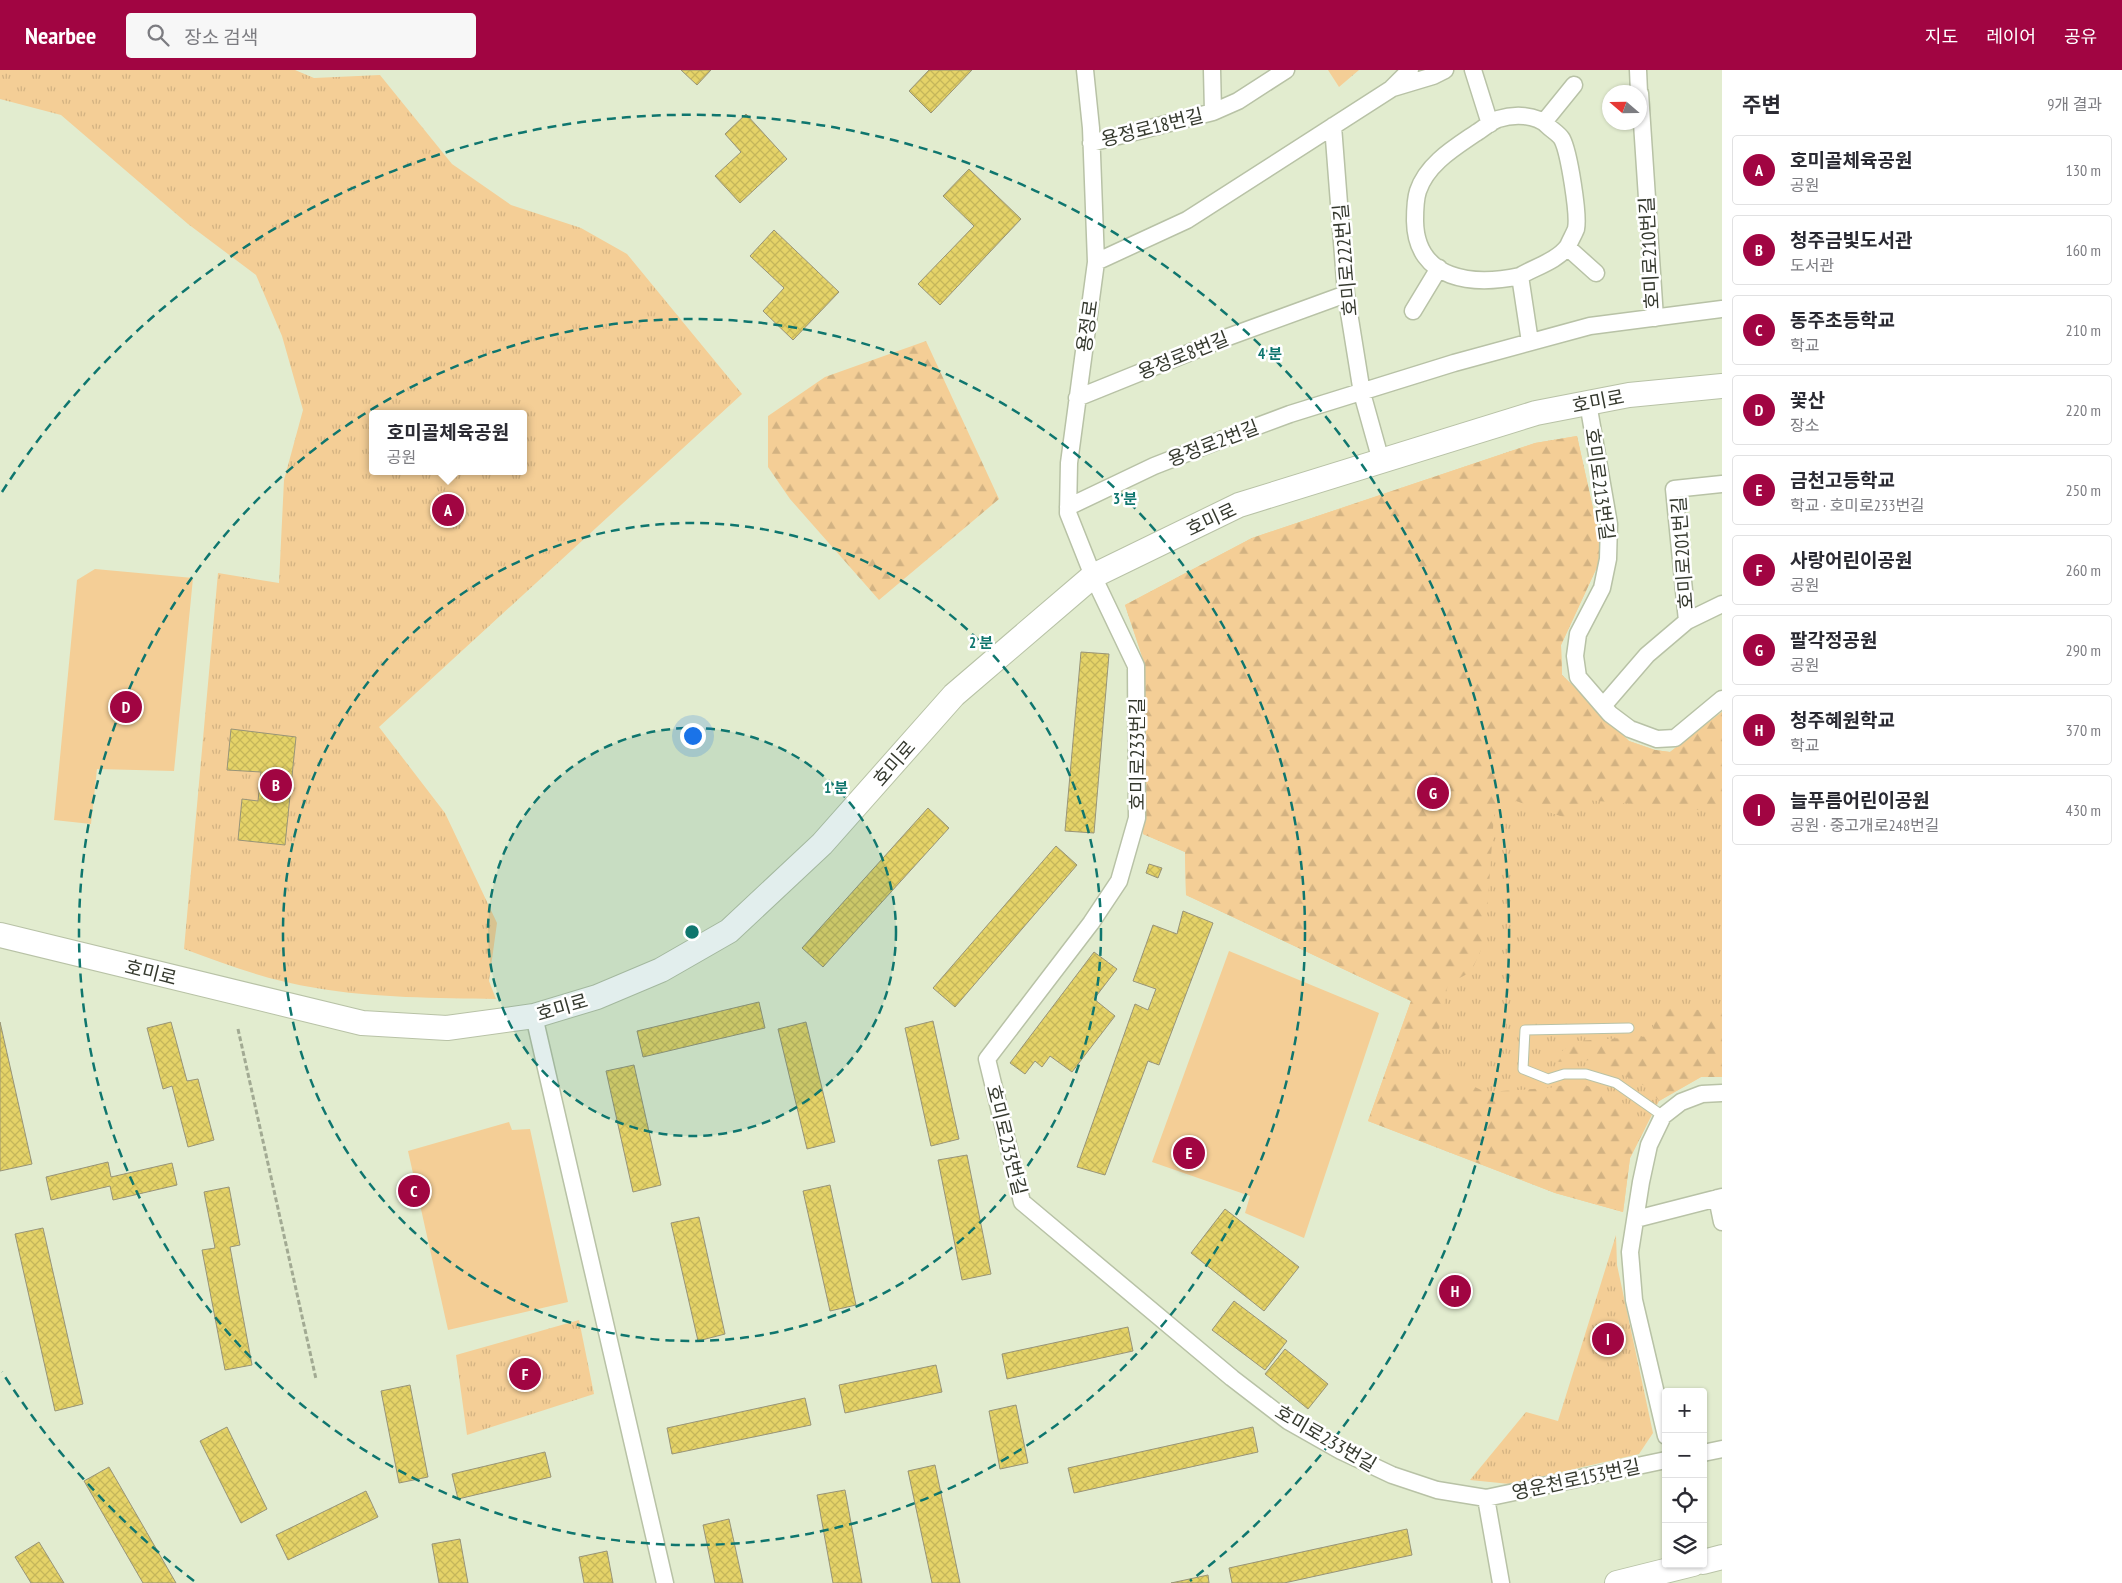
<!DOCTYPE html>
<html lang="ko">
<head>
<meta charset="utf-8">
<style>
	body { margin:0; font-family:"PT Sans Narrow","Noto Sans KR",sans-serif; background:#f7f7f7; color:#2b2b33 }
	.controls { position:absolute; right:15px; bottom:15px; display:grid; overflow:hidden; border-radius:5px; box-shadow:0 1px 4px #0004 }
	.controls button { width:45px; height:45px; display:grid; place-items:center; padding:0; border:0; border-bottom:1px solid #e1e1e2; background:#fff; color:#2b2b33; font:25px sans-serif }
	.compass { position:absolute; left:1602px; top:15px; width:45px; height:45px; border-radius:50%; background:#fff; box-shadow:0 1px 4px #0004; rotate:290deg }
	.you { position:absolute; left:692px; top:665px; width:18px; height:18px; margin:-12px; border:4px solid #fff; border-radius:50%; background:#1a73e8; box-shadow:0 0 0 8px #1a73e833 }
	.badge { display:grid; place-items:center; width:32px; height:32px; border-radius:50%; background:#a10542; color:#fff; font-size:16px; font-weight:700 }
	.pin { position:absolute; translate:-50% -50%; border:2px solid #fff; box-shadow:0 1px 5px #0006 }
	.popup { position:absolute; left:369px; top:340px; width:158px; height:65px; box-sizing:border-box; display:grid; place-content:center; border-radius:5px; background:#fff; filter:drop-shadow(0 1px 4px #0005); font-size:16px; white-space:nowrap; color:#7c7c81 }
	.popup b { font-size:19px; color:#2b2b33 }
	.popup::after { content:''; position:absolute; left:50%; top:100%; margin-left:-10px; border:10px solid transparent; border-top-color:#fff }
	.list { margin:0; padding:0; list-style:none }
	h2 { display:flex; justify-content:space-between; align-items:center; height:65px; margin:0; padding:0 20px; font-size:21px }
	h2 small { font-size:16px; font-weight:400; color:#7c7c81 }
	.list li { display:grid; grid-template-columns:32px 1fr auto; gap:15px; align-items:center; box-sizing:border-box; height:70px; margin:0 10px 10px; padding:0 10px; border:1px solid #e1e1e2; border-radius:5px }
	.list b { display:block; font-size:19px; white-space:nowrap }
	.list p { margin:0; font-size:16px; white-space:nowrap; color:#7c7c81 }
	.list em { font-size:16px; font-style:normal; color:#7c7c81 }
	.icon { flex:none; width:28px; height:28px; fill:none; stroke:currentColor; stroke-width:2; stroke-linecap:round; stroke-linejoin:round }
	.map { position:relative; flex:none; width:1722px; height:1513px; overflow:hidden }
	header { display:flex; align-items:center; gap:30px; box-sizing:border-box; height:70px; padding:0 25px; background:#a10542; color:#fff }
	header strong { font-size:24px }
	nav { display:flex; gap:28px; margin-inline-start:auto; font-size:18px }
	.search { width:350px; height:45px; background:#f7f7f7; display:flex; align-items:center; gap:12px; box-sizing:border-box; padding:0 18px; border-radius:5px; color:#7c7c81; font-size:19px }
	main { display:flex }
	aside { flex:1; background:#fff }
	.map>svg:first-child { display:block }
	.grass { fill:url(#grass-tufts); fill-rule:evenodd }
	.forest { fill:url(#forest-firs) }
	.pitch { fill:#f4ce96 }
	.building { fill:url(#building-cross-hatch); stroke:#989478 }
	.lines { fill:none; stroke-linecap:round; stroke-linejoin:round }
	.lane-casing { stroke:#b8c2a6; stroke-width:11 }
	.street-casing { stroke:#b8c2a6; stroke-width:19 }
	.secondary-casing { stroke:#b8c2a6; stroke-width:26 }
	.path { stroke:#a2aa93; stroke-width:3; stroke-dasharray:5 2.5; stroke-linecap:butt }
	.lane { stroke:#fff; stroke-width:9 }
	.street { stroke:#fff; stroke-width:16 }
	.secondary { stroke:#fff; stroke-width:24 }
	.ring { fill:none; stroke:#0f766e; stroke-width:2.5; stroke-dasharray:9 6 }
	.labels { text-anchor:middle; stroke-width:5; stroke-linejoin:round; paint-order:stroke }
	.street-label { font-size:19px; fill:#35392e; stroke:#fff }
	.centre { fill:#0f766e; stroke:#fff; stroke-width:2.5 }
	.ring-label { font-size:15px; text-anchor:middle; font-weight:bold; fill:#0f766e; stroke:#fff; stroke-width:5; stroke-linejoin:round; paint-order:stroke }
</style>
</head>
<body>
<header>
<strong>Nearbee</strong>
<div class="search"><svg class="icon" aria-label="search" viewBox="0 0 24 24"><circle cx="10" cy="10" r="6"/><path d="M15 15l6 6"/></svg>장소 검색</div>
<nav><a>지도</a><a>레이어</a><a>공유</a></nav>
</header>
<main>
<div class="map">
<svg width="1722" height="1513" viewBox="0 0 1722 1513">
	<defs>
		<pattern id="grass-tufts" width="24" height="20" patternUnits="userSpaceOnUse" patternTransform="scale(1.25)"><rect width="24" height="20" fill="#f4ce96"/><path d="M3 7l-1-3M5 7V3M7 7l1-3M15 17l-1-3M17 17v-4M19 17l1-3" fill="none" stroke="#d2b282"/></pattern>
		<pattern id="forest-firs" width="22" height="20" patternUnits="userSpaceOnUse" patternTransform="scale(1.25)"><rect width="22" height="20" fill="#f4ce96"/><path d="M5 1l3.5 6h-7zM16 11l3.5 6h-7z" fill="#d2b282"/></pattern>
		<pattern id="building-cross-hatch" width="8" height="8" patternUnits="userSpaceOnUse" patternTransform="scale(1.25)"><rect width="8" height="8" fill="#e5d368"/><path d="M0 0l8 8M0 8l8-8" fill="none" stroke="#c5b65a"/></pattern>
	</defs>
	<rect width="100%" height="100%" fill="#e2eccf"/>
	<!-- grass -->
	<path class="grass" d="M0,0H295L314,8L380,5L452,94L511,135L581,158L627,184L742,324L379,657L445,743L497,853L489,911L496,929C438,928 373,928 316,918C270,911 227,895 184,879L218,503L279,513L284,410L303,340L282,266L256,205L188,154L61,45L0,29ZM373,344H523V401H373Z
		M1328,0H1359L1339,17Z
		M1577,366L1600,470L1598,495L1561,575L1562,605L1629,671L1655,680L1670,682L1722,642V1007H1701L1659,1031L1630,1088L1623,1142L1555,1123L1368,1051L1411,931L1186,825L1185,782L1143,764V589L1125,535L1252,468L1535,373Z
		M1616,1165L1617,1195L1653,1363L1639,1384L1510,1414L1470,1410L1526,1342L1558,1351Z
		M579,1250L594,1324L467,1365L456,1285Z"/>
	<!-- forest -->
	<path class="forest" d="M926,271L999,429L879,530L790,429L768,397V346L825,307Z
		M1577,366L1600,470L1598,495L1561,575L1562,605L1629,671L1655,680L1670,682L1722,642V742L1587,730L1569,749L1516,731L1494,745L1485,871L1471,902L1448,914L1438,965L1445,1002L1485,1022L1549,1018L1578,1012L1607,1024L1633,1039L1645,1058L1630,1088L1623,1142L1555,1123L1368,1051L1411,931L1186,825L1185,782L1143,764V589L1125,535L1252,468L1535,373Z
		M1653,936L1722,942V1007H1701L1659,1031L1645,1016L1593,990L1556,992L1552,988L1576,971L1653,966Z"/>
	<!-- pitch -->
	<path class="pitch" d="M95,499L193,508L174,701L97,699L91,754L54,750L77,510Z
		M1229,881L1379,943L1304,1168L1245,1143L1250,1126L1152,1092Z
		M509,1052L512,1060L530,1059L568,1232L448,1260L408,1081Z"/>
	<!-- building -->
	<path class="building" d="M681,0H711L697,15Z
		M929,0H972L931,43L909,21Z
		M746,44L787,89L740,133L715,106L741,82L725,64Z
		M969,99L1021,149L940,235L918,214L974,156L943,126Z
		M774,160L839,222L793,270L763,241L784,218L750,186Z
		M1081,582L1109,584L1094,763L1065,761Z
		M231,659L296,667L285,775L238,770L242,729L258,731L261,702L227,700Z
		M928,738L949,758L823,897L802,878Z
		M1056,776L1077,795L955,937L933,918Z
		M1149,794L1162,798L1158,808L1146,803Z
		M1183,841L1213,853L1159,995L1148,991L1105,1105L1077,1097L1135,934L1148,940L1156,919L1133,911L1153,855L1177,864Z
		M1094,882L1117,899L1094,929L1115,946L1072,1002L1050,986L1042,997L1035,991L1025,1004L1010,993Z
		M759,932L765,958L643,987L637,961Z
		M933,951L959,1069L931,1076L905,958Z
		M0,952L32,1094L0,1101Z
		M171,952L187,1011L198,1009L214,1070L188,1077L172,1016L163,1019L147,958Z
		M806,952L835,1072L807,1079L778,959Z
		M634,995L661,1115L633,1122L606,1001Z
		M967,1085L991,1204L962,1210L938,1090Z
		M108,1092L111,1107L172,1093L177,1115L113,1130L110,1116L51,1130L46,1107Z
		M830,1115L856,1235L830,1241L803,1121Z
		M229,1117L240,1175L230,1177L252,1295L225,1300L202,1180L215,1178L204,1122Z
		M1225,1139L1299,1197L1264,1241L1191,1183Z
		M699,1147L725,1264L698,1271L671,1153Z
		M43,1158L83,1334L55,1341L15,1164Z
		M1234,1231L1287,1271L1265,1300L1212,1260Z
		M1128,1257L1133,1281L1007,1309L1002,1284Z
		M1285,1279L1328,1314L1308,1339L1265,1304Z
		M936,1295L942,1322L845,1343L839,1315Z
		M410,1315L428,1407L399,1413L381,1321Z
		M805,1328L811,1355L672,1384L667,1358Z
		M1016,1335L1028,1393L1000,1399L989,1341Z
		M227,1357L267,1439L241,1453L200,1371Z
		M1253,1357L1258,1382L1074,1423L1068,1398Z
		M545,1382L551,1407L458,1429L452,1404Z
		M935,1395L960,1513H932L908,1401Z
		M109,1397L176,1513H143L84,1411Z
		M845,1420L862,1513H833L817,1425Z
		M366,1421L378,1447L288,1490L276,1465Z
		M729,1449L743,1513H715L703,1455Z
		M1407,1459L1412,1485L1284,1513H1232L1229,1498Z
		M460,1469L468,1513H439L432,1474Z
		M39,1472L64,1513H31L15,1487Z
		M607,1481L613,1513H584L579,1487Z
		M1208,1505L1209,1513H1171Z"/>
	<g class="lines">
		<defs>
			<path id="lane" d="M1629,958L1525,960L1523,999L1548,1009L1564,1004H1586L1616,1013L1663,1046"/>
			<path id="street" d="M1085,0L1091,58L1096,192L1069,393L1068,443L1093,506L1136,596L1137,748L1119,811L1091,853L987,989L1022,1132L1232,1308L1288,1351L1341,1381L1392,1405L1437,1420L1486,1428L1666,1390
				M1212,0L1213,42
				M1473,0L1490,54
				M1638,0L1639,22
				M1393,18L1433,6L1445,0
				M1640,23L1655,248
				M1544,52L1574,15
				M1333,56L1346,224L1362,323L1381,391
				M1091,73L1213,42L1238,31L1286,0
				M1567,177L1596,203
				M1096,192L1187,150L1391,19L1410,0
				M1520,206C1535,197 1557,191 1568,176C1570,171 1574,164 1576,159C1579,145 1569,82 1562,69C1559,64 1552,60 1548,56C1536,44 1514,44 1498,49C1490,52 1483,59 1476,63C1454,78 1427,94 1418,121C1415,130 1415,142 1415,151C1416,211 1474,216 1520,206L1530,272
				M1413,241L1439,198
				M1077,328L1228,267L1346,224
				M1588,333L1609,454L1608,489L1602,518L1578,564L1575,586L1578,607L1610,644L1630,659L1657,669L1675,668L1722,629
				M1068,437L1154,396L1223,369L1290,344L1454,293L1590,256L1722,239
				M1687,551L1674,419L1722,414
				M1603,636L1647,585L1687,551L1722,534
				M534,946L665,1513
				M1717,1128L1722,1152
				M1636,1149L1722,1127
				M1666,1366L1634,1230L1630,1182L1641,1112L1649,1075L1663,1046L1681,1032L1702,1024L1722,1023
				M1703,1383L1722,1379
				M1486,1428L1501,1513"/>
			<path id="secondary" d="M0,865L362,953L447,958L534,946L597,927L661,900L729,861L822,774L954,625L1093,506L1239,435L1536,343L1629,325L1722,316
				M1703,1492L1722,1487
				M1617,1513L1693,1494"/>
		</defs>
		<!-- lane casing -->
		<use href="#lane" class="lane-casing"/>
		<!-- street casing -->
		<use href="#street" class="street-casing"/>
		<!-- secondary casing -->
		<use href="#secondary" class="secondary-casing"/>
		<!-- path -->
		<path class="path" d="M238,959L316,1309"/>
		<!-- lane -->
		<use href="#lane" class="lane"/>
		<!-- street -->
		<use href="#street" class="street"/>
		<!-- secondary -->
		<use href="#secondary" class="secondary"/>
	</g>
	<!-- distance rings -->
	<circle cx="692" cy="862" r="204" fill="#0f766e" fill-opacity=".12"/>
	<g class="ring">
		<circle cx="692" cy="862" r="204"/>
		<circle cx="692" cy="862" r="409"/>
		<circle cx="692" cy="862" r="613"/>
		<path d="M194 1511A818 818 0 0 1 2 1302M2 422A818 818 0 1 1 1190 1511"/>
	</g>
	<g class="labels">
		<!-- street labels -->
		<g class="street-label">
			<text transform="translate(1152 57) rotate(-14)" y="7">용정로18번길</text>
			<text transform="translate(1649 183) rotate(-93)" y="7">호미로210번길</text>
			<text transform="translate(1345 190) rotate(-95)" y="7">호미로222번길</text>
			<text transform="translate(1087 256) rotate(-82)" y="7">용정로</text>
			<text transform="translate(1183 285) rotate(-22)" y="7">용정로8번길</text>
			<text transform="translate(1598 331) rotate(-11)" y="7">호미로</text>
			<text transform="translate(1213 373) rotate(-21)" y="7">용정로2번길</text>
			<text transform="translate(1600 414) rotate(82)" y="7">호미로213번길</text>
			<text transform="translate(1211 449) rotate(-25)" y="7">호미로</text>
			<text transform="translate(1682 483) rotate(-94)" y="7">호미로201번길</text>
			<text transform="translate(1137 684) rotate(-90)" y="7">호미로233번길</text>
			<text transform="translate(894 693) rotate(-49)" y="7">호미로</text>
			<text transform="translate(151 902) rotate(14)" y="7">호미로</text>
			<text transform="translate(562 937) rotate(-16)" y="7">호미로</text>
			<text transform="translate(1007 1070) rotate(76)" y="7">호미로233번길</text>
			<text transform="translate(1326 1368) rotate(30)" y="7">호미로233번길</text>
			<text transform="translate(1576 1409) rotate(-12)" y="7">영운천로153번길</text>
		</g>
	</g>
	<circle cx="692" cy="862" r="8" class="centre"/>
	<g class="ring-label">
		<text x="1270" y="289">4 분</text>
		<text x="1125" y="434">3 분</text>
		<text x="981" y="578">2 분</text>
		<text x="836" y="723">1 분</text>
	</g>
</svg>
<div class="controls">
<button>+</button>
<button>−</button>
<button><svg class="icon" aria-label="locate" viewBox="0 0 24 24"><circle cx="12" cy="12" r="6"/><path d="M12 2v4M12 18v4M2 12h4M18 12h4"/></svg></button>
<button><svg class="icon" aria-label="layers" viewBox="0 0 24 24"><path d="M12 4l9 5-9 5-9-5zM3 14l9 5 9-5"/></svg></button>
</div>
<svg class="compass" viewBox="-18 -18 36 36"><path d="M0-13l5 13h-10z" fill="#e53935"/><path d="M0 13l5-13h-10z" fill="#7c7c81"/></svg>
<div class="you"></div>
<div class="pin badge" style="left:448px;top:440px">A</div>
<div class="popup"><b>호미골체육공원</b>공원</div>
<div class="pin badge" style="left:276px;top:715px">B</div>
<div class="pin badge" style="left:414px;top:1121px">C</div>
<div class="pin badge" style="left:126px;top:637px">D</div>
<div class="pin badge" style="left:1189px;top:1083px">E</div>
<div class="pin badge" style="left:525px;top:1304px">F</div>
<div class="pin badge" style="left:1433px;top:723px">G</div>
<div class="pin badge" style="left:1455px;top:1221px">H</div>
<div class="pin badge" style="left:1608px;top:1269px">I</div>
</div>
<aside>
<h2>주변<small>9개 결과</small></h2>
<ul class="list">
<li><span class="badge">A</span><div><b>호미골체육공원</b><p>공원</p></div><em>130 m</em></li>
<li><span class="badge">B</span><div><b>청주금빛도서관</b><p>도서관</p></div><em>160 m</em></li>
<li><span class="badge">C</span><div><b>동주초등학교</b><p>학교</p></div><em>210 m</em></li>
<li><span class="badge">D</span><div><b>꽃산</b><p>장소</p></div><em>220 m</em></li>
<li><span class="badge">E</span><div><b>금천고등학교</b><p>학교 · 호미로233번길</p></div><em>250 m</em></li>
<li><span class="badge">F</span><div><b>사랑어린이공원</b><p>공원</p></div><em>260 m</em></li>
<li><span class="badge">G</span><div><b>팔각정공원</b><p>공원</p></div><em>290 m</em></li>
<li><span class="badge">H</span><div><b>청주혜원학교</b><p>학교</p></div><em>370 m</em></li>
<li><span class="badge">I</span><div><b>늘푸름어린이공원</b><p>공원 · 중고개로248번길</p></div><em>430 m</em></li>
</ul>
</aside>
</main>
</body>
</html>
